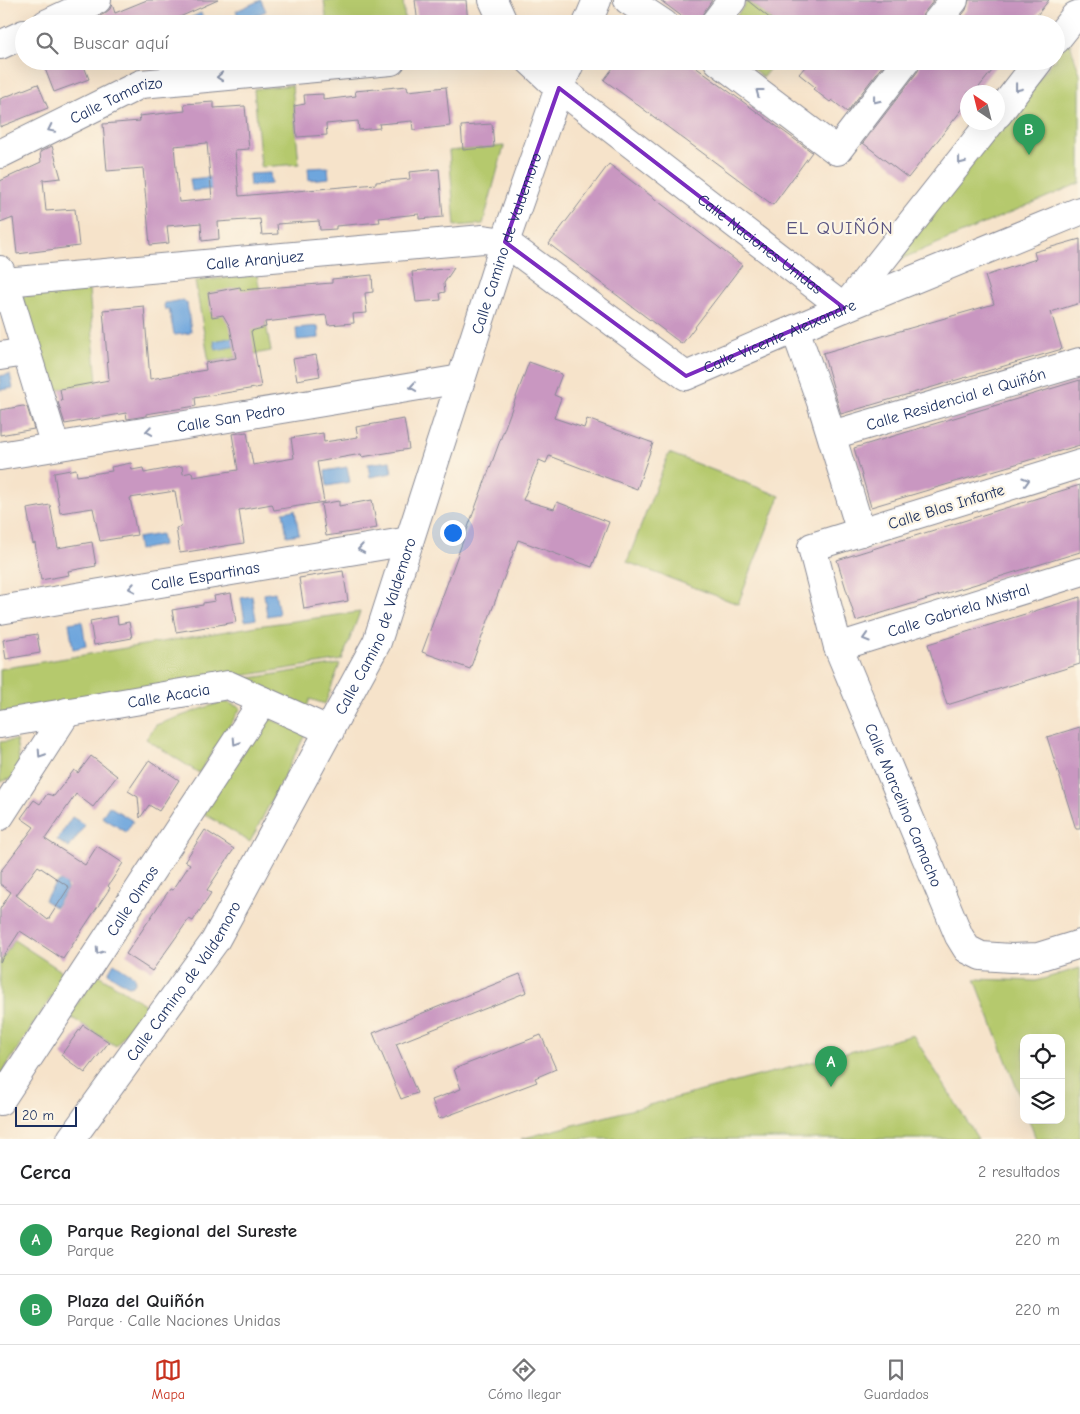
<!DOCTYPE html>
<html lang="es">
<head>
<meta charset="utf-8">
<style>
	body { margin:0; font-family:"Comic Neue",sans-serif; background:#f2f2f2; color:#202124 }
	.controls { position:absolute; right:15px; bottom:15px; display:grid; overflow:hidden; border-radius:10px; box-shadow:0 5px 20px #0002 }
	.controls button { width:45px; height:45px; display:grid; place-items:center; padding:0; border:0; border-bottom:1px solid #e0e0e0; background:#fff; color:#202124; font:25px sans-serif }
	.compass { position:absolute; left:960px; top:85px; width:45px; height:45px; border-radius:50%; background:#fff; box-shadow:0 5px 20px #0002; rotate:325deg }
	.scale { position:absolute; left:15px; bottom:12px; width:62px; box-sizing:border-box; padding-left:5px; border:2px solid #1b2f5e; border-top:0; font-size:14px; line-height:18px; white-space:nowrap; color:#1b2f5e; -webkit-text-stroke:4px #fcf5e5; paint-order:stroke }
	.you { position:absolute; left:452px; top:532px; width:18px; height:18px; margin:-12px; border:4px solid #fff; border-radius:50%; background:#1a73e8; box-shadow:0 0 0 8px #1a73e833 }
	.badge { display:grid; place-items:center; width:32px; height:32px; border-radius:50%; background:#c8321e; color:#fff; font-size:16px; font-weight:700 }
	.pin { position:absolute; translate:-50% -41px; filter:drop-shadow(0 1px 2px #0008) }
	.pin::after { content:''; position:absolute; top:26px; width:18px; height:15px; background:inherit; clip-path:polygon(0 0,100% 0,50% 100%) }
	.list { margin:0; padding:0; list-style:none }
	h2 { display:flex; justify-content:space-between; align-items:center; height:65px; margin:0; padding:0 20px; font-size:21px }
	h2 small { font-size:16px; font-weight:400; color:#757577 }
	.list li { display:grid; grid-template-columns:32px 1fr auto; gap:15px; align-items:center; box-sizing:border-box; height:70px; padding:0 20px; border-top:1px solid #e0e0e0 }
	.list b { display:block; font-size:19px; white-space:nowrap }
	.list p { margin:0; font-size:16px; white-space:nowrap; color:#757577 }
	.list em { font-size:16px; font-style:normal; color:#757577 }
	.icon { flex:none; width:28px; height:28px; fill:none; stroke:currentColor; stroke-width:2; stroke-linecap:round; stroke-linejoin:round }
	.map { position:relative; flex:none; width:1080px; height:1139px; overflow:hidden }
	.search { position:absolute; background:#fff; box-shadow:0 5px 20px #0002; left:15px; right:15px; top:15px; height:55px; display:flex; align-items:center; gap:12px; box-sizing:border-box; padding:0 18px; border-radius:28px; color:#757577; font-size:19px }
	.sheet { height:205px; background:#fff }
	nav { display:flex; justify-content:space-around; align-items:center; box-sizing:border-box; height:70px; border-top:1px solid #e0e0e0; background:#fff; font-size:14px; color:#757577 }
	nav a { display:grid; justify-items:center; gap:2px }
	nav .on { color:#c8321e }
	.map>svg:first-child { display:block }
	.green { fill:#b5c96d; stroke:#687c66 }
	.water { fill:#6ea6dd; stroke:#446a9e }
	.building { fill:#c997c1; fill-rule:evenodd }
	.lines { fill:none; stroke-linecap:round; stroke-linejoin:round }
	.minor-casing { stroke:#888994; stroke-width:30 }
	.minor { stroke:#fff; stroke-width:28 }
	.oneway { stroke:#8d97ae }
	.marked { fill:none; stroke:#7b2cbf; stroke-width:4; stroke-linejoin:round }
	.labels { text-anchor:middle; stroke-width:4.5; stroke-linejoin:round; paint-order:stroke }
	.street-label { font-size:16px; fill:#1b2f5e; stroke:#fcf5e5 }
	.quarter-label { font-size:19px; letter-spacing:1px; fill:#585381; stroke:#fcf5e5 }
</style>
</head>
<body>
<div class="map">
<svg width="1080" height="1139" viewBox="0 0 1080 1139">
	<rect width="100%" height="100%" fill="#fcf5e5"/>
	<filter id="ink" filterUnits="userSpaceOnUse"><feTurbulence type="fractalNoise" baseFrequency=".02" numOctaves="2"/><feDisplacementMap in="SourceGraphic" scale="10" xChannelSelector="R" yChannelSelector="G"/><feConvolveMatrix kernelMatrix="1 2 1 2 8 2 1 2 1" color-interpolation-filters="sRGB"/></filter>
	<filter id="wash" filterUnits="userSpaceOnUse"><feTurbulence type="fractalNoise" baseFrequency=".0096" numOctaves="4" result="noise"/><feDisplacementMap in="SourceGraphic" scale="20" xChannelSelector="R" yChannelSelector="G"/><feGaussianBlur stdDeviation="1.12" result="paint"/><feColorMatrix in="noise" values="0 0 0 0 0 0 0 0 0 0 0 0 0 0 0 0 0 1.4 0 .05"/><feComposite in="paint" operator="in"/></filter>
	<g filter="url(#wash)">
		<rect width="100%" height="100%" fill="#f6e3ca"/>
		<!-- green -->
		<path class="green" d="M324,0H403L405,24H327Z
			M748,1L777,24H730Z
			M1069,41L1080,74V183L894,262L1053,61H1056V57Z
			M743,61H776L763,77Z
			M292,85L299,164L261,167L254,89Z
			M504,146L483,224L455,226L449,151Z
			M257,275L271,351L209,362L195,281Z
			M89,290L97,383L49,391L22,296Z
			M669,453L780,496L738,604L627,562Z
			M360,612L342,660L0,714V669L257,626Z
			M340,664L325,704L310,699L306,709L238,680Z
			M221,702L229,703L241,708L199,773L146,739L156,725Z
			M266,717L303,733L305,735L250,842L203,813Z
			M16,740L21,773L19,776L0,782V742Z
			M14,940L66,974L0,1076V962Z
			M1080,968V1139H1036L1029,1120H1061V1038H1024V1107L975,979L1036,981Z
			M97,974L146,1005L116,1046L69,1016Z
			M913,1035L978,1139H521Z"/>
		<!-- water -->
		<path class="water" d="M261,0L266,11L241,22L236,11Z
			M201,13L205,24H177Z
			M328,167L329,178L309,180L308,168Z
			M270,173L271,184L250,186L249,174Z
			M212,177L213,189L192,191L190,179Z
			M183,300L187,303L191,331L190,333L175,335L174,334L169,309H165L164,306L165,303Z
			M318,326L319,338L297,340L296,328Z
			M251,334L252,343L216,350L214,341Z
			M10,374L13,388L0,390V376Z
			M390,461L392,473L370,477L368,464Z
			M347,467L350,482L327,486L325,471Z
			M295,510L299,534L287,536L283,512Z
			M161,534L163,545L139,550L137,538Z
			M275,592L279,614L267,616L264,594Z
			M252,596L256,619L245,621L241,598Z
			M82,621L86,646L73,649L69,623Z
			M109,806L133,821L126,832L102,817Z
			M72,817L85,825L69,848L57,840Z
			M61,881L65,883L67,889L55,907L44,900L56,883Z
			M114,963L134,976L135,982L133,985L128,986L108,973Z"/>
		<g id="blocks">
			<!-- building -->
			<path class="building" d="M147,0H218L164,24H83L104,14L110,9L112,4L115,13Z
				M415,0H466L468,24H418Z
				M660,0H712L702,15L699,24H692Z
				M747,0H934L923,14L920,24H777Z
				M969,0H1049L1030,24H955L966,10Z
				M42,61H82L89,79L54,92Z
				M618,61H687L812,152L773,205L604,80Z
				M810,61H886L847,112L832,100L830,102L813,89L815,87L799,74Z
				M921,61H1000L975,92H968V102L908,178L863,143L918,71Z
				M38,84L48,108L0,127V99Z
				M407,86L408,91L446,87L450,126L413,130L412,121L379,124L380,128L359,130L358,121L326,124L327,135L297,137L294,106L305,104L304,95L323,94V100L356,96L355,91Z
				M214,102V108L245,106L249,149L235,150L239,196L376,184V182L410,179L409,172L439,169L443,217L419,219V214L379,218L380,222L336,226V229L320,230L319,221L277,224L278,234L262,235L260,219L218,222L219,239L202,241L201,223L167,226L169,243L150,245L143,168L107,171L103,124L140,121L139,116L185,111L184,104ZM207,143L212,199L179,202L174,146Z
				M492,124L494,147L463,150L461,126Z
				M52,146L61,178L43,180L46,211L75,209L79,246L17,254L13,218L0,223V181L41,162L40,152Z
				M609,164L742,265L682,344L549,244Z
				M1080,239V303L1051,312L1062,349L841,414L823,353L994,304L985,276L1036,259L1034,252Z
				M454,268L444,283L445,292L440,293L441,300L416,302L412,272Z
				M372,275L373,292L365,293L367,313L353,314L354,323L328,325L326,315L265,322L266,327L251,331L261,387L195,398L196,406L146,414V416L127,419L126,413L65,424L58,402L62,401L60,389L109,380L103,310L144,306L150,379L206,370L205,363L236,358L230,327L223,315L212,317L208,293L240,287L241,290L332,283V279Z
				M316,355L320,376L297,380L293,359Z
				M529,362L562,374L554,395L561,398L554,418L584,428L587,419L653,443L637,489L549,456L546,463L539,460L523,500L554,509L557,502L609,522L592,567L518,540L470,669L422,652Z
				M1080,380V445L871,507L854,448Z
				M23,406L27,407L34,429L0,435V410Z
				M404,419L409,449L362,457L361,454L317,462L324,502L274,510L272,504L239,510L244,543L180,553L176,528L181,527L175,491L130,498L137,535L100,541L93,508L60,513L54,473L76,469L77,476L112,471L111,467L131,463L132,470L143,468L144,473L182,466L183,474L192,472L193,477L238,470L232,434L247,432L253,465L294,458L291,438L323,433L324,442L358,437L356,427Z
				M1080,485V552L856,621L837,560Z
				M372,500L377,528L326,536L321,504L339,501V506Z
				M50,505L58,548L92,542L96,566L68,571L69,575L41,580L35,543L33,544L27,509Z
				M343,571L348,601L304,609L299,578Z
				M231,593L236,622L176,632L172,610L203,605V603L215,601L214,596Z
				M1080,597V664L947,705L928,644Z
				M117,616L118,624L129,622L132,638L94,645L90,621Z
				M37,634L40,653L6,659L3,640Z
				M1080,727V829H1076L1047,737Z
				M91,756L117,776L93,807L76,794L45,839L85,865L97,846L123,863L108,886L110,888L63,959L20,931L0,962V909L11,892L0,884V872L34,827L21,818L34,800L40,804L47,794L54,796L74,770L78,773ZM38,866L69,887L48,920L16,895Z
				M149,760L179,780L159,811L149,805L140,818L138,797L128,791Z
				M205,830L234,849L207,890L211,893L193,921L189,919L152,971L126,954L170,889L173,890L190,864L185,861Z
				M520,974L527,992L396,1044L417,1093L401,1099L373,1033Z
				M83,1025L109,1042L85,1073L61,1055Z
				M541,1035L556,1069L535,1078L537,1082L439,1119L432,1100L461,1089L454,1069Z"/>
		</g>
	</g>
	<g filter="url(#ink)">
		<use href="#blocks" fill-opacity="0" stroke="#888994" stroke-width="1"/>
		<g class="lines">
			<defs>
				<g id="minor">
					<path d="M493,0L504,24"/>
					<path d="M628,0L664,24"/>
					<path d="M46,24L97,0"/>
					<path d="M587,24L597,0"/>
					<path d="M714,24L732,0"/>
					<path d="M935,24L954,0"/>
					<path d="M1056,40L1075,16L1080,14"/>
					<path d="M0,45L24,34"/>
					<path id="s1" d="M530,61L559,88L844,308L991,122"/>
					<path d="M718,61L837,151L906,61"/>
					<path d="M998,114L1039,61"/>
					<path id="s2" d="M0,154L141,84L391,61"/>
					<path d="M0,270L5,282L55,446"/>
					<path id="s3" d="M5,282L483,239L505,242L686,376L844,308L1080,211"/>
					<path d="M795,329L821,402L861,532"/>
					<path d="M0,356L26,352"/>
					<path id="s4" d="M832,435L1080,362"/>
					<path id="s5" d="M0,456L461,379"/>
					<path id="s6" d="M1080,464L812,547L838,647L959,936L967,949L981,956L1011,958L1038,957L1080,944"/>
					<path id="s7" d="M0,610L409,541"/>
					<path id="s8" d="M838,647L1080,572"/>
					<path id="s9" d="M0,724L228,685L330,731"/>
					<path d="M0,816L67,712"/>
					<path id="s10" d="M0,1101L263,701"/>
					<path id="s11" d="M71,1139L215,941L377,642L505,242L559,88L571,61"/>
				</g>
			</defs>
			<!-- minor casing -->
			<use href="#minor" class="minor-casing"/>
			<!-- minor -->
			<use href="#minor" class="minor"/>
		</g>
		<!-- one-way arrows -->
		<defs><path id="oneway-chevron" d="M-2-3.5L2.5 0L-2 3.5" fill="none" stroke-width="1.6" stroke-linecap="round" stroke-linejoin="round" transform="scale(1.25)"/></defs>
		<g class="oneway">
			<use href="#oneway-chevron" transform="translate(220 77) rotate(175)"/>
			<use href="#oneway-chevron" transform="translate(1018 88) rotate(128)"/>
			<use href="#oneway-chevron" transform="translate(759 92) rotate(-143)"/>
			<use href="#oneway-chevron" transform="translate(876 100) rotate(128)"/>
			<use href="#oneway-chevron" transform="translate(51 129) rotate(154)"/>
			<use href="#oneway-chevron" transform="translate(961 161) rotate(128)"/>
			<use href="#oneway-chevron" transform="translate(413 387) rotate(171)"/>
			<use href="#oneway-chevron" transform="translate(149 431) rotate(171)"/>
			<use href="#oneway-chevron" transform="translate(1026 481) rotate(-17)"/>
			<use href="#oneway-chevron" transform="translate(361 549) rotate(170)"/>
			<use href="#oneway-chevron" transform="translate(132 588) rotate(170)"/>
			<use href="#oneway-chevron" transform="translate(866 638) rotate(163)"/>
			<use href="#oneway-chevron" transform="translate(236 742) rotate(123)"/>
			<use href="#oneway-chevron" transform="translate(41 754) rotate(123)"/>
			<use href="#oneway-chevron" transform="translate(99 951) rotate(123)"/>
		</g>
	</g>
	<!-- marked area -->
	<path class="marked" d="M559,88L844,308L686,376L505,242Z"/>
	<g class="labels">
		<!-- street labels -->
		<g class="street-label">
			<text dy="6" stroke="none"><textPath href="#s2" startOffset="129">Calle Tamarizo</textPath></text>
			<text dy="6" stroke="none"><textPath href="#s1" startOffset="294">Calle Naciones Unidas</textPath></text>
			<text dy="6" stroke="none"><textPath href="#s11" startOffset="1004">Calle Camino de Valdemoro</textPath></text>
			<text dy="6" stroke="none"><textPath href="#s3" startOffset="251">Calle Aranjuez</textPath></text>
			<text dy="6" stroke="none"><textPath href="#s3" startOffset="829">Calle Vicente Aleixandre</textPath></text>
			<text dy="6" stroke="none"><textPath href="#s4" startOffset="129">Calle Residencial el Quiñón</textPath></text>
			<text dy="6" stroke="none"><textPath href="#s5" startOffset="234">Calle San Pedro</textPath></text>
			<text transform="translate(946 506) rotate(-17)" y="6">Calle Blas Infante</text>
			<text dy="6" stroke="none"><textPath href="#s7" startOffset="208">Calle Espartinas</textPath></text>
			<text dy="6" stroke="none"><textPath href="#s8" startOffset="126">Calle Gabriela Mistral</textPath></text>
			<text dy="6" stroke="none"><textPath href="#s11" startOffset="599">Calle Camino de Valdemoro</textPath></text>
			<text dy="6" stroke="none"><textPath href="#s9" startOffset="171">Calle Acacia</textPath></text>
			<text dy="6" stroke="none"><textPath href="#s6" startOffset="555">Calle Marcelino Camacho</textPath></text>
			<text dy="6" stroke="none"><textPath href="#s10" startOffset="240">Calle Olmos</textPath></text>
			<text dy="6" stroke="none"><textPath href="#s11" startOffset="194">Calle Camino de Valdemoro</textPath></text>
		</g>
		<!-- quarter labels -->
		<g class="quarter-label">
			<text x="840" y="234">EL QUIÑÓN</text>
		</g>
	</g>
</svg>
<div class="controls">
<button><svg class="icon" aria-label="locate" viewBox="0 0 24 24"><circle cx="12" cy="12" r="6"/><path d="M12 2v4M12 18v4M2 12h4M18 12h4"/></svg></button>
<button><svg class="icon" aria-label="layers" viewBox="0 0 24 24"><path d="M12 4l9 5-9 5-9-5zM3 14l9 5 9-5"/></svg></button>
</div>
<svg class="compass" viewBox="-18 -18 36 36"><path d="M0-13l5 13h-10z" fill="#e53935"/><path d="M0 13l5-13h-10z" fill="#757577"/></svg>
<div class="scale">20 m</div>
<div class="you"></div>
<div class="pin badge" style="left:831px;top:1087px;background:#2e9e5b">A</div>
<div class="pin badge" style="left:1029px;top:155px;background:#2e9e5b">B</div>
<div class="search"><svg class="icon" aria-label="search" viewBox="0 0 24 24"><circle cx="10" cy="10" r="6"/><path d="M15 15l6 6"/></svg>Buscar aquí</div>
</div>
<section class="sheet">
<h2>Cerca<small>2 resultados</small></h2>
<ul class="list">
<li><span class="badge" style="background:#2e9e5b">A</span><div><b>Parque Regional del Sureste</b><p>Parque</p></div><em>220 m</em></li>
<li><span class="badge" style="background:#2e9e5b">B</span><div><b>Plaza del Quiñón</b><p>Parque · Calle Naciones Unidas</p></div><em>220 m</em></li>
</ul>
</section>
<nav>
<a class="on"><svg class="icon" aria-label="map" viewBox="0 0 24 24"><path d="M3 6l6-2 6 2 6-2v14l-6 2-6-2-6 2zM9 4v14M15 6v14"/></svg>Mapa</a>
<a><svg class="icon" aria-label="directions" viewBox="0 0 24 24"><path d="M12 3l9 9-9 9-9-9zM9 14v-3h6M13 9l2 2-2 2"/></svg>Cómo llegar</a>
<a><svg class="icon" aria-label="saved" viewBox="0 0 24 24"><path d="M7 4h10v16l-5-4-5 4z"/></svg>Guardados</a>
</nav>
</body>
</html>
